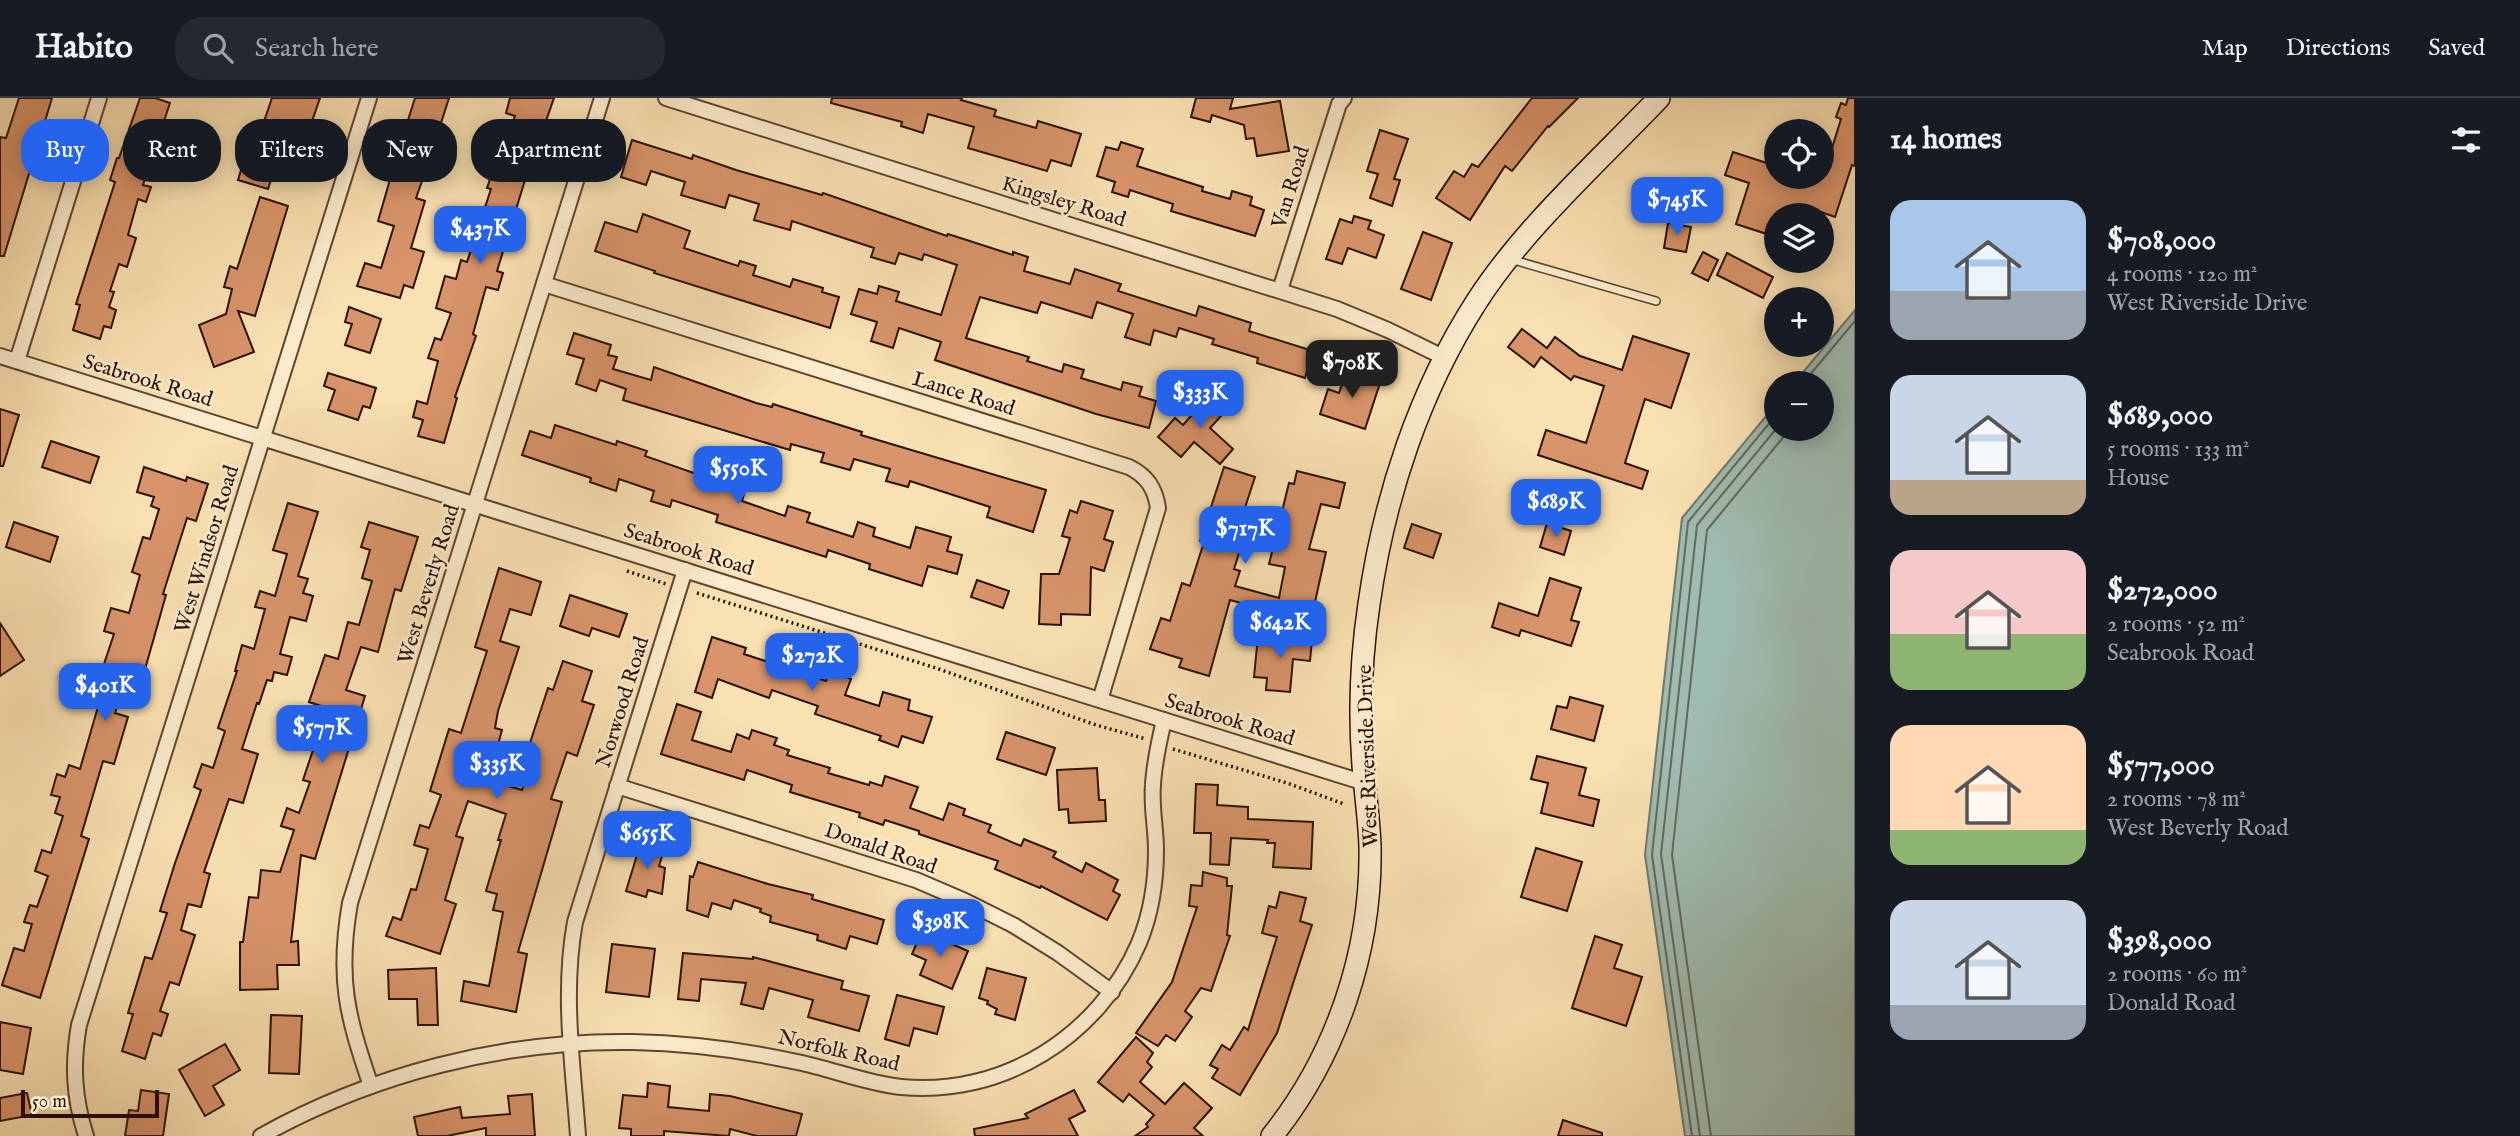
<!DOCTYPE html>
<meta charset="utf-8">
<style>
body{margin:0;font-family:"IM FELL English",serif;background:#242831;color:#f1f3f6;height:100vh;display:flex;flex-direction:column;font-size:26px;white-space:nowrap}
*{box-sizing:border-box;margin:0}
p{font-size:23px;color:#9ea1a6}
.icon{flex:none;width:38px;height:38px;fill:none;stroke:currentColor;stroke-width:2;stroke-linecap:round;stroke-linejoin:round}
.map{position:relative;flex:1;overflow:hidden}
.side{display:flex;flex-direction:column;background:#171b24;width:665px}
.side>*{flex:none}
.top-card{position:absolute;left:21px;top:21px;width:665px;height:63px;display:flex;gap:14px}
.tools{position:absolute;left:1764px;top:21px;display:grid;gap:14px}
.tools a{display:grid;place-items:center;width:70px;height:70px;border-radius:50%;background:#171b24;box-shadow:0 4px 18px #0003;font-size:35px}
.scale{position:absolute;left:21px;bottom:18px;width:138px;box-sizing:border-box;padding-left:7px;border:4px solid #2d1006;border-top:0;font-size:19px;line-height:24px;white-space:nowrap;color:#2d1006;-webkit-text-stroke:5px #fceccd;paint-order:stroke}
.price{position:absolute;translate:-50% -60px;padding:0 16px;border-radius:14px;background:#2563eb;color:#fff;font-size:23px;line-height:46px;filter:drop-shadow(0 2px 4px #0008)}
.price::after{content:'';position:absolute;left:50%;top:42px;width:21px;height:16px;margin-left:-10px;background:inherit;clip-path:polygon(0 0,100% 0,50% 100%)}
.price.on{background:#222;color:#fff}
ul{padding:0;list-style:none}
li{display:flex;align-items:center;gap:21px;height:175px;padding:0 35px}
li span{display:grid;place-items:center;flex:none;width:196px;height:140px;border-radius:21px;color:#555}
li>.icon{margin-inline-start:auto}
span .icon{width:84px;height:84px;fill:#fffc;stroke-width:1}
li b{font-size:30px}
h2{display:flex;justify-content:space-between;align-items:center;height:84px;padding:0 35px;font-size:30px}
.chip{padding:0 24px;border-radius:28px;background:#171b24;box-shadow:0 4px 18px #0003;font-size:24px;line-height:63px}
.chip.on{background:#2563eb;color:#fff}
header{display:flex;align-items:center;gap:42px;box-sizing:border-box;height:98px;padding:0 35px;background:#171b24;border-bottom:2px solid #363941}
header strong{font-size:33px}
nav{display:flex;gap:38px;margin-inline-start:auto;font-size:24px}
.search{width:490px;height:63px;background:#242831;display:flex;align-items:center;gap:18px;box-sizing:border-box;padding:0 24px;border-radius:28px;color:#9ea1a6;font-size:26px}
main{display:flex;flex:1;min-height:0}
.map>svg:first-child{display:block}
.water{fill:#9fbcb1;stroke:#71776d;stroke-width:2}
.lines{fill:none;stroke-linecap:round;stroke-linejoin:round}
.shore{stroke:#66665c;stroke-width:2}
.building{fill:#d8946a;stroke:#2d1006;stroke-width:2}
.lane-casing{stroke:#604431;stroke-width:10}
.street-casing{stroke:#604431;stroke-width:18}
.secondary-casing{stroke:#2d1006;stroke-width:24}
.path{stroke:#2d1006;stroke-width:3.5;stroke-dasharray:2 3.5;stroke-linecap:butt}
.lane{stroke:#fceccd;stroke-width:7}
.street{stroke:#fceccd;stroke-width:14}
.secondary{stroke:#fceccd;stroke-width:21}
.labels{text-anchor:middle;stroke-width:5;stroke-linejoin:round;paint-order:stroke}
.street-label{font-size:21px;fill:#2d1006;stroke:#fceccd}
</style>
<header>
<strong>Habito</strong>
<div class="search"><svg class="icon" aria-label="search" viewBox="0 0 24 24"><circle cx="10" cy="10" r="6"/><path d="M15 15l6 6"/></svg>Search here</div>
<nav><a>Map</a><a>Directions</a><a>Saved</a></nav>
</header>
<main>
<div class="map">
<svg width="1855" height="1038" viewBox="0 0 1855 1038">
<rect width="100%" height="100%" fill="#fae1b2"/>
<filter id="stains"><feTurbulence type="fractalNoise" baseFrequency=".00286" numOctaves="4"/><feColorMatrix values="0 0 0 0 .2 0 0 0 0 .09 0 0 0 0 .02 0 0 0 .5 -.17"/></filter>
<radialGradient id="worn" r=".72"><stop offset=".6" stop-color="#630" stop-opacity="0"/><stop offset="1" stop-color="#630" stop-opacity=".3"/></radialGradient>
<!-- water -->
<polygon class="water" points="1855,212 1855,1038 1685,1038 1645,757 1682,420 1776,306 1776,331 1822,331 1822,285 1794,285"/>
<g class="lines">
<!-- shore -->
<g class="shore">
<polyline points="1803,285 1855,223"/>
<polyline points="1692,1038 1652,757 1688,424 1776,317"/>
<polyline points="1700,1038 1661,756 1697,427 1776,331"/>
<polyline points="1711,1038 1672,757 1707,432 1790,331"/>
</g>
</g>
<!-- building -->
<g class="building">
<polygon points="19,0 52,0 4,158 0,158 0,39 6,40"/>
<polygon points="140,0 155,0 170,5 143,87 151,89 146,104 138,101 128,137 136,140 127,169 119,166 110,193 114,194 109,209 116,212 111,230 104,228 100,241 73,232 80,207 76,206 115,84 110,82 117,60 119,60"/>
<polygon points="272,0 320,0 309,32 307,31 296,66 278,60 268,91 238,82 250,42 257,44"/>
<polygon points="415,0 449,0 435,44 443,46 437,63 430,61 416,100 425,103 411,150 424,154 413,190 404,187 400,200 357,188 365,165 381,170 394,128 378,123 391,78 394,79 407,39 403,38"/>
<polygon points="510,0 554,0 540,40 538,40 497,173 503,175 498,192 486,189 473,236 476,238 455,299 457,300 444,345 418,338 423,322 413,319 417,303 427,306 438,263 428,260 435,240 441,242 451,215 436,210 445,178 456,181 461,162 467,164 491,91 487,90 497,61 500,62 515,18 506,15"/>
<polygon points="832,0 962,0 961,2 996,12 994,18 1036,30 1038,23 1081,36 1071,68 1051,62 1047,73 968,50 974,29 928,16 923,35 901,28 902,24 831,5"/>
<polygon points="1196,0 1233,0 1230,11 1280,3 1289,53 1257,58 1254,40 1246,41 1244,27 1212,17 1210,24 1191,19"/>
<polygon points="1532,0 1578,0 1549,29 1548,28 1512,73 1505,68 1470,122 1436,100 1454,73 1464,79 1472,66 1478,69"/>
<polygon points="1848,0 1855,0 1855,68 1852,67 1835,119 1801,107 1797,117 1776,117 1776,139 1736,126 1749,85 1725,77 1733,54 1776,68 1776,79 1823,79 1841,21 1836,19 1841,5 1846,7"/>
<polygon points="1380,32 1408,41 1394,81 1400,82 1392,108 1370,100 1378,76 1367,73"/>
<polygon points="632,42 692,61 693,57 736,72 822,97 823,95 947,138 948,136 1013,157 1013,154 1028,159 1024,173 1070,186 1075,171 1121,186 1118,193 1196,218 1199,208 1251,225 1249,233 1313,253 1305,280 1257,265 1258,260 1212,246 1214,241 1179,230 1176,239 1154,232 1150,247 1125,239 1133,216 1097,204 1092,220 1041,204 1037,215 980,199 966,240 1029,259 1027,263 1062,274 1064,266 1084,272 1081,280 1121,292 1123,284 1142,289 1139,298 1156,303 1149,330 1096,316 935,262 941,244 899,230 893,250 871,243 877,224 851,216 859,191 877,196 879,188 899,194 896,203 941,217 957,167 924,156 922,162 899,155 895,166 871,159 874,150 792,123 790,132 754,122 759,106 729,97 725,110 681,97 685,84 651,73 646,87 621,79"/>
<polygon points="1121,44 1143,51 1137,68 1203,89 1202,93 1230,101 1232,93 1252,99 1250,107 1264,112 1255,138 1171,113 1173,106 1130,92 1128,99 1112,94 1115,84 1097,78 1106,49 1118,52"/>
<polygon points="260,99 288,108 255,218 238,213 254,254 214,269 199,227 226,216 232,191 224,189 230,168 237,171"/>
<polygon points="643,116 690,133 684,150 738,168 740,163 756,168 753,177 790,189 793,181 823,190 822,194 839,199 830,230 654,175 655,173 595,153 605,124 637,134"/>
<polygon points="1354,118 1371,123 1368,131 1384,137 1376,160 1348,150 1342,166 1326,161 1340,121 1352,125"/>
<polygon points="1668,125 1691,129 1686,154 1664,150"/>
<polygon points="1423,134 1452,145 1431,202 1401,191"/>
<polygon points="1703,154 1718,162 1708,183 1692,175"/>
<polygon points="1727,155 1773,179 1763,200 1717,177"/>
<polygon points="349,209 381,221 370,255 345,247 352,226 345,224"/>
<polygon points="1522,231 1547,250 1555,239 1580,258 1622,272 1633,238 1689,256 1671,310 1645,301 1625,365 1648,373 1642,391 1538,357 1546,332 1586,345 1604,288 1574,278 1571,282 1541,259 1534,269 1508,249"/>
<polygon points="574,235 611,247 608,257 617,259 613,271 651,282 654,269 756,305 772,309 773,306 862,334 861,337 1046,392 1033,434 987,419 990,409 910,383 908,389 886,383 890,371 854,361 850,372 821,364 824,355 791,346 790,352 623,302 626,291 600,282 596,293 576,286 584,261 567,256"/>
<polygon points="1347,271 1381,282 1365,331 1320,316 1328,291 1339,295"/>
<polygon points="328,275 376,290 370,310 363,308 358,322 328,312 335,292 324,288"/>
<polygon points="1214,292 1231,307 1210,330 1233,351 1220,366 1194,344 1181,359 1158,339 1175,320 1183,327"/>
<polygon points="0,311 19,317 3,368 0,368"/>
<polygon points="555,327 616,347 617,343 647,353 645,358 745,393 742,403 785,418 788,408 810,415 807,424 853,439 858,424 875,430 873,438 910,450 916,429 951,439 947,453 962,457 957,476 928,468 922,488 869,471 870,466 828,452 826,459 716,424 718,417 672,402 670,409 651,403 654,393 619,381 616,393 590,384 591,380 522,357 530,333 551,340"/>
<polygon points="51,343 99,359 90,385 42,369"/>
<polygon points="144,369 186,383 187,379 208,386 196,423 187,420 163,496 166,497 142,582 128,577 115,615 128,619 114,666 103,663 81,738 89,741 40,900 2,887 14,850 24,853 32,826 24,824 30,807 37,809 48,778 35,773 42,752 51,755 63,718 55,715 60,699 51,697 57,676 65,679 69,667 80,671 102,595 95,593 114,536 104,533 111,510 129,515 140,477 132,474 143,439 150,441 159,411 151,408 154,399 137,394"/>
<polygon points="1224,369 1255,379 1241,422 1249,424 1234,471 1240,473 1235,488 1279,500 1285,469 1269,466 1289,385 1294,386 1297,373 1345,385 1339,410 1321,406 1309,451 1326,454 1313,513 1280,506 1277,515 1230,502 1209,578 1179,569 1182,561 1150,551 1161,520 1170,523 1182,485 1190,488 1204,444 1200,443"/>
<polygon points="1081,403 1113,413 1104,441 1113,444 1104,473 1091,469 1090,517 1061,516 1061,527 1039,526 1041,476 1059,476 1070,440 1062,438 1070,412 1077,415"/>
<polygon points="288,405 318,414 298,478 308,481 303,495 313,498 306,523 290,519 280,556 292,559 287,577 274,574 272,583 267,582 259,606 257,605 242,651 258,656 243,705 229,701 204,774 210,776 201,809 188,806 181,832 195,837 179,887 170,884 160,913 168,916 161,938 153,935 145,961 122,953 133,916 128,915 145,859 152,861 167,815 160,813 175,765 201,692 194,689 202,666 213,670 225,633 218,630 237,573 235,573 242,547 254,551 265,511 255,509 260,493 275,498 287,456 273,452"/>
<polygon points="14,424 58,439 50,464 6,449"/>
<polygon points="369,424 418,439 401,493 395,491 378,554 361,549 346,592 365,598 315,761 301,757 291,844 298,843 299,867 277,867 278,891 240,892 240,844 243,844 249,799 258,800 261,772 280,774 294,732 281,728 287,710 299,715 310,684 303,682 327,610 309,604 325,557 338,561 348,524 359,527 372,483 362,480 370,452 361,449"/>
<polygon points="1547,425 1571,433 1564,457 1540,449"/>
<polygon points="1412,426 1441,436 1433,460 1404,450"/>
<polygon points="499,470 541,484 531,517 510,511 500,543 519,549 498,613 495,630 502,632 488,682 522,692 533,659 526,657 548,590 553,592 563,563 592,573 582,603 594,607 577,658 567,654 551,701 562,704 518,854 527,856 516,914 461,903 464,883 489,888 503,814 493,812 497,796 486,793 501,742 498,742 506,716 468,703 456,738 463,740 445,802 456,806 440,856 386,838 393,819 401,822 411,791 416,792 428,751 414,747 420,727 429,730 441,697 430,693 449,631 461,635 487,553 475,549"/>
<polygon points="1550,480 1581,490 1571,522 1579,524 1571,548 1521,532 1519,538 1492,529 1499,505 1538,518"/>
<polygon points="977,482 1009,493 1003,510 971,499"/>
<polygon points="570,497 627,516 619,539 592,530 589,538 560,528"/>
<polygon points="0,525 24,562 0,578"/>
<polygon points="1258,538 1312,542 1310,563 1293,561 1290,594 1266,592 1267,580 1254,579"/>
<polygon points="712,539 746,550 744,556 826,583 829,574 851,581 845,597 879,608 883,594 910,602 908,612 932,619 923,645 902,638 898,649 879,642 881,638 815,616 818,608 772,592 769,600 718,581 712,600 695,594"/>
<polygon points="1570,599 1603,608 1594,643 1551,631 1557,608 1567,610"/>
<polygon points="677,606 701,614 692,642 731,654 737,636 749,641 752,632 777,640 774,647 789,652 787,657 830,670 828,675 869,687 870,684 882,688 885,678 918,689 910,710 943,722 949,705 965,711 963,717 991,727 988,734 1021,748 1024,741 1056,754 1053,759 1082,774 1086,765 1118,782 1113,793 1120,797 1107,822 1041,788 1040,790 995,771 998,763 919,736 919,733 885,722 883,727 859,719 860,715 790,694 792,687 747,672 744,682 661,656"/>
<polygon points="1006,634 1055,650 1046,677 997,661"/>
<polygon points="1537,658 1586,670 1579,697 1599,702 1593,728 1541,715 1548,685 1531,681"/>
<polygon points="1097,670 1099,702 1105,702 1106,723 1069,725 1068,711 1059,712 1057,672"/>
<polygon points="1196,686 1218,687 1217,707 1248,709 1248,721 1313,724 1311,771 1273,769 1275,745 1267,745 1268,742 1231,740 1229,767 1210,766 1211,735 1194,735"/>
<polygon points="641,744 664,752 659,768 665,770 662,796 648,792 646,799 626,793"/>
<polygon points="1536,750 1582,764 1567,813 1521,799"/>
<polygon points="698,764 768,786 813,797 812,801 884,822 877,846 850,838 846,851 817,842 818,837 770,824 771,818 760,814 761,811 734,802 731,811 712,805 708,819 687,812 690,778 693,779"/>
<polygon points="1203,774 1227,780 1227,788 1232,788 1227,837 1230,838 1211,893 1201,890 1185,913 1192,919 1175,943 1166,937 1158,948 1136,935 1172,884 1197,809 1189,808 1191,787 1202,788"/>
<polygon points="1280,794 1306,800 1300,823 1312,827 1277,935 1240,997 1212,980 1218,971 1210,967 1222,947 1230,952 1244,929 1248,932 1277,839 1262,835 1269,808 1276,810"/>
<polygon points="922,833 968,853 952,891 920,877 926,862 912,856"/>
<polygon points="1595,838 1622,847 1614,870 1642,879 1626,928 1572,910"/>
<polygon points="612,846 655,851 649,899 606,894"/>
<polygon points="683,855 753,861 753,859 843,883 841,891 869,898 859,933 808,919 813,902 769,890 763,911 741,906 746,885 701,881 699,903 678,901"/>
<polygon points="436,870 438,927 418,927 417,901 389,901 388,872"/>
<polygon points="987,870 1026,880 1015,922 995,916 997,911 987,906 988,903 979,900"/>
<polygon points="897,897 944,909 937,936 914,930 909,948 885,941"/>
<polygon points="271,917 302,918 299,976 269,975"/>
<polygon points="0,924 31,930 23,976 0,972"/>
<polygon points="1136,939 1153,955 1147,964 1152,969 1140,984 1165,1006 1184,985 1212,1010 1194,1030 1203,1038 1135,1038 1148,1029 1146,1026 1154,1017 1129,996 1123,1004 1098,984"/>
<polygon points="225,946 240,972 213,988 224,1007 205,1018 179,972"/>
<polygon points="648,985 670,988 668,1009 709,1013 710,996 730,998 802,1016 796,1038 757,1038 730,1031 729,1038 664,1033 664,1038 631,1038 631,1031 619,1030 623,997 647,999"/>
<polygon points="141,992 169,996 163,1038 125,1038 129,1012 138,1013"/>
<polygon points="1074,992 1085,1013 1069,1021 1078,1038 975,1038 974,1031 1028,1020 1025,1016"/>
<polygon points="27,995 32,1017 0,1023 0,1000"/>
<polygon points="532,996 535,1038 486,1038 486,1030 447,1038 418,1038 414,1019 460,1009 462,1020 510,1016 508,998"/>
<polygon points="1563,1022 1602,1035 1602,1038 1558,1038"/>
</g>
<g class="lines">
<defs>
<polyline id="lane" points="1510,161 1656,203"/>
<g id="street">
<polyline points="666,0 1337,211 1388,232 1445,260"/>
<path d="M544,186l585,183c18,9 26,21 29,41l-58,192"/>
<polyline points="1280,192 1339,6 1344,0"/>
<polyline points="0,258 1365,685"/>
<polyline points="17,263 99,0"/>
<polyline points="617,688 916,782 965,803 1013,827 1058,855 1112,894"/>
<path d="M371,988c-24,-70 -34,-108 -21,-183l252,-805"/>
<path d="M86,1038c-12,-38 -14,-71 -7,-111l290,-927"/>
<path d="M261,1038c111,-62 243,-96 371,-94 55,1 110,8 165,20 35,7 68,21 104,25 102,10 198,-51 238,-144 12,-29 17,-62 17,-93 0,-22 -5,-43 -3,-65 1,-22 6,-43 11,-65"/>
<path d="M578,1038c-5,-71 -16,-143 -3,-214l110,-352"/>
</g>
<path id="secondary" d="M1272,1038c65,-81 100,-186 98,-290 -1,-27 -5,-54 -7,-81 -4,-53 -2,-108 6,-161 15,-106 50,-213 108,-303 47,-73 122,-140 182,-203"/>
</defs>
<!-- lane casing -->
<use href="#lane" class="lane-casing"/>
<!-- street casing -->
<use href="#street" class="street-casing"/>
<!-- secondary casing -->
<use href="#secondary" class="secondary-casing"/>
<!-- path -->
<g class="path">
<polyline points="627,473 666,486"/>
<polyline points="697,495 936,570 1096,627 1146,641"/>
<polyline points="1173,651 1287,685 1344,706"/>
</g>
<!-- lane -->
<use href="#lane" class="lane"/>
<!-- street -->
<use href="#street" class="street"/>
<!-- secondary -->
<use href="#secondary" class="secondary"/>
</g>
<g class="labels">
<!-- street labels -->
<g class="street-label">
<text transform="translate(1290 89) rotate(-73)" y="7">Van Road</text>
<text transform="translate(1064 103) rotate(17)" y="7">Kingsley Road</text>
<text transform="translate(148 282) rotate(17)" y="7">Seabrook Road</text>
<text transform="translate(964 295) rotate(17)" y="7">Lance Road</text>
<text transform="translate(206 451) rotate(-73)" y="7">West Windsor Road</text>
<text transform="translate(689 451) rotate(17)" y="7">Seabrook Road</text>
<text transform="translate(428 486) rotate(-73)" y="7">West Beverly Road</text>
<text transform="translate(622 604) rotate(-73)" y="7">Norwood Road</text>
<text transform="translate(1230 621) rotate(17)" y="7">Seabrook Road</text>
<text transform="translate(1367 658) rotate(-92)" y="7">West Riverside Drive</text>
<text transform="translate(881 750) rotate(19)" y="7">Donald Road</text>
<text transform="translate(839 952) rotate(13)" y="7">Norfolk Road</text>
</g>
</g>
<rect width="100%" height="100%" filter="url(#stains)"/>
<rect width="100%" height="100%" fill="url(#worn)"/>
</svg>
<div class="tools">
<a><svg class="icon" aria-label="locate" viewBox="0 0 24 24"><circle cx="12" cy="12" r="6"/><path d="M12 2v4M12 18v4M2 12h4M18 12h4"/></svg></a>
<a><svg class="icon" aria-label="layers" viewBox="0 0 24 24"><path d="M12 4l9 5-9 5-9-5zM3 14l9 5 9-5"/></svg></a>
<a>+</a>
<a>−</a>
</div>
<div class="scale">50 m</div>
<b class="price" style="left:1677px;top:139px">$745K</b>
<b class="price" style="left:480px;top:168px">$437K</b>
<b class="price on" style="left:1352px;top:302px">$708K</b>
<b class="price" style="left:1200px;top:332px">$333K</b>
<b class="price" style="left:738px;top:408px">$550K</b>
<b class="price" style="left:1556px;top:441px">$689K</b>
<b class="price" style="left:1245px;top:468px">$717K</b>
<b class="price" style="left:1280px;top:562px">$642K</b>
<b class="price" style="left:812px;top:595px">$272K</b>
<b class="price" style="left:105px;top:625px">$401K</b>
<b class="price" style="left:322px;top:667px">$577K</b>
<b class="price" style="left:497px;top:703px">$335K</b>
<b class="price" style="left:647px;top:773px">$655K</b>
<b class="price" style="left:940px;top:861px">$398K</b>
<div class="top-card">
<a class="chip on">Buy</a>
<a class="chip">Rent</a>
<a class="chip">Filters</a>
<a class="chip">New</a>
<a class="chip">Apartment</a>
</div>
</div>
<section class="side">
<h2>14 homes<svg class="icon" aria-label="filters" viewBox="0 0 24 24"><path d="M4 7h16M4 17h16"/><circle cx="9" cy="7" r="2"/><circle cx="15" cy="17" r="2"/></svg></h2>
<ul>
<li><span style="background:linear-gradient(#a9c7e8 65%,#9aa5b1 0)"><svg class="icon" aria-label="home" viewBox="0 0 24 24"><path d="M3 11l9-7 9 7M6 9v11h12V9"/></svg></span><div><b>$708,000</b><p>4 rooms · 120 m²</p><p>West Riverside Drive</p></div></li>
<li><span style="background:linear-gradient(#c9d6e8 75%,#b9a48a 0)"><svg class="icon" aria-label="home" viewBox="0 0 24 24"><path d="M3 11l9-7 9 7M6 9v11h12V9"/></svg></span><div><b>$689,000</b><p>5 rooms · 133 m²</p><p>House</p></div></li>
<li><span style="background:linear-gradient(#f6c9c9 60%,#8fb573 0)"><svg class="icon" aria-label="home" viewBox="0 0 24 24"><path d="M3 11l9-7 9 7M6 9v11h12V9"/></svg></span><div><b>$272,000</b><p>2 rooms · 52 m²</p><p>Seabrook Road</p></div></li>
<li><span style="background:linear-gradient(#ffd9b3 75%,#8fb573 0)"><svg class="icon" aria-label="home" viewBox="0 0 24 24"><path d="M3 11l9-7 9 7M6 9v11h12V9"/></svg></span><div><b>$577,000</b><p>2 rooms · 78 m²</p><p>West Beverly Road</p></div></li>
<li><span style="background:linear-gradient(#c9d6e8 75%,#9aa5b1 0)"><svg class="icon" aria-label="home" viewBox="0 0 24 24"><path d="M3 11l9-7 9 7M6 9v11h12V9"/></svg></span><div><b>$398,000</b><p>2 rooms · 60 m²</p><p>Donald Road</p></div></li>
</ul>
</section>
</main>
